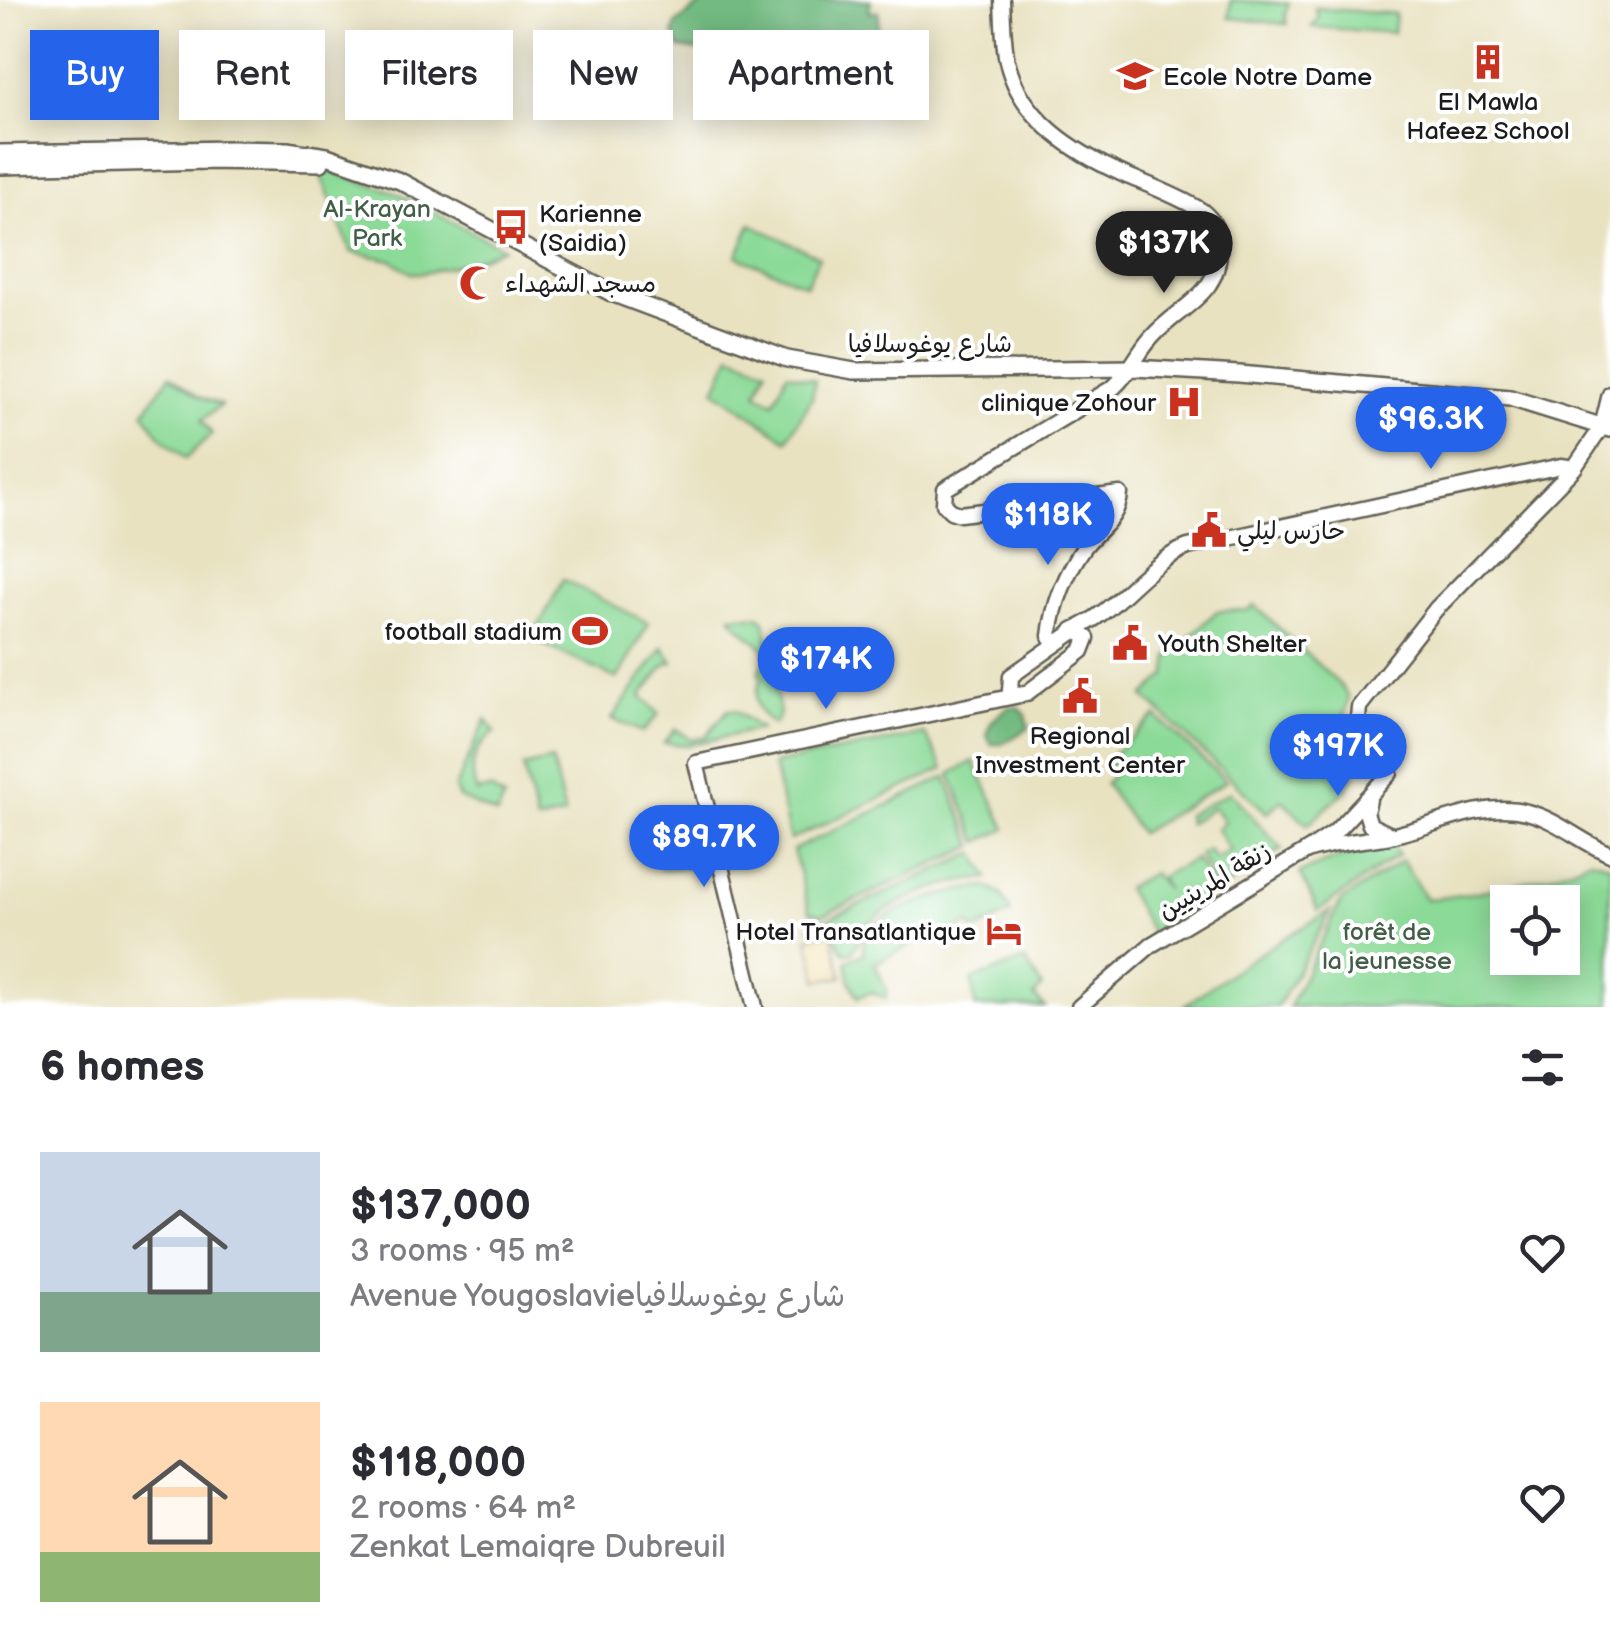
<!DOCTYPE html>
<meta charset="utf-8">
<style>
body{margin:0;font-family:"Balsamiq Sans","Playpen Sans Arabic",sans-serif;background:#f2f2f3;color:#2b2b33;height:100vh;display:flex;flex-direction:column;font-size:38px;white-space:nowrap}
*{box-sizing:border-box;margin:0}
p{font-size:32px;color:#7c7c81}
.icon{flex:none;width:55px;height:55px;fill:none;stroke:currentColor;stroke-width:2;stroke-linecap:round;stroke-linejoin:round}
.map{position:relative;height:1007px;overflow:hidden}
.panel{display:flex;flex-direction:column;background:#fff;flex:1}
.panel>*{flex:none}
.hud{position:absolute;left:30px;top:30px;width:1000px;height:90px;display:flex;gap:20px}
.buttons{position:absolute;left:1490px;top:885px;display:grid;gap:20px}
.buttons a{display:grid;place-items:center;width:90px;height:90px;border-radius:0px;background:#fff;box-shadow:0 5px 25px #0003;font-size:50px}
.price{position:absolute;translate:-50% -85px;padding:0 22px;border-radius:35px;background:#2563eb;color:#fff;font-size:32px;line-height:65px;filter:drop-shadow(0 2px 5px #0008)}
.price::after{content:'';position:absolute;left:50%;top:60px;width:30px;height:22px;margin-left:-15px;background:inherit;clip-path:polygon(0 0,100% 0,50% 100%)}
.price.on{background:#222;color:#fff}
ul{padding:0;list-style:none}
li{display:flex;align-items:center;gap:30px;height:250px;padding:0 40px}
li span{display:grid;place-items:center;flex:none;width:280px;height:200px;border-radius:0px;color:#555}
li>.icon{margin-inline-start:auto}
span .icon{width:120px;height:120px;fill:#fffc;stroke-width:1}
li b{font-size:42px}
h2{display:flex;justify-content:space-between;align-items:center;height:120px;padding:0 40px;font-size:42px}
.chip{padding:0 35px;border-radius:0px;background:#fff;box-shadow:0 5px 25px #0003;font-size:35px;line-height:90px}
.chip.on{background:#2563eb;color:#fff}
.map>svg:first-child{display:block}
.green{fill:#8cda98;stroke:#547b5a;stroke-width:2.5;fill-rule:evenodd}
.forest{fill:#71ba80;stroke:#466b4e;stroke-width:2.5}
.sand{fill:#eeda9e;stroke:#857b5d;stroke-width:2.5}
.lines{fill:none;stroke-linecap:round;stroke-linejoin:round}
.secondary-casing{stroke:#636156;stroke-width:19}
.primary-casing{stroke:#636156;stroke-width:20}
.secondary{stroke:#fff;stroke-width:14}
.primary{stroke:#fff;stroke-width:15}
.labels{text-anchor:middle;stroke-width:8;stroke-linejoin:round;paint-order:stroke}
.poi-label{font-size:25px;fill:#1c1c1c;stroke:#fff;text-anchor:start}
.park-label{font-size:25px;fill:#435e47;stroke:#fff}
.street-label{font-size:25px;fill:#1c1c1c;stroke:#fff}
</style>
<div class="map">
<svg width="1610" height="1007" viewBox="0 0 1610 1007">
<rect width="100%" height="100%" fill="#fff"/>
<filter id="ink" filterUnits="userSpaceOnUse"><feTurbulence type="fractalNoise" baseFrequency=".01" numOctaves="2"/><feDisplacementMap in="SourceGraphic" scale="20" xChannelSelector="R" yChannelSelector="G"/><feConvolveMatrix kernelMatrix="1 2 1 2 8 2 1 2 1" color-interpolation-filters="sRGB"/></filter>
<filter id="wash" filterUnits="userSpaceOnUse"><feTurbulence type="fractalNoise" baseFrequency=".0048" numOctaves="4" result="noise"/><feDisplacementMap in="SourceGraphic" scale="40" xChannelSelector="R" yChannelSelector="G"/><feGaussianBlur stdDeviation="2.25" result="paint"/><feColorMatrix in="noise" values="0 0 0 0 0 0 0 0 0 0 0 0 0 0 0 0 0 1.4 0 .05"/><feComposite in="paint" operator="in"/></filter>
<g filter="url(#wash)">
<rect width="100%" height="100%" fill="#e8e2c1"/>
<!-- green -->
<g class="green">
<polygon points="1231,0 1289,4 1285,14 1287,24 1229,18"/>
<polygon points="1315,8 1395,14 1393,33 1312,27 1318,16"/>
<polygon points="318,168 392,191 503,248 468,262 424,273 411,273 391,260 351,252"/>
<polygon points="751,224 819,257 806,285 737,256"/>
<polygon points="731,354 767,369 757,393 774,402 787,373 815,380 812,398 787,440 715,390"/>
<polygon points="170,375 199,397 221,405 202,420 212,434 186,459 159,435 144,412"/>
<polygon points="563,580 649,623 617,679 532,639"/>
<polygon points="1254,605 1341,686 1349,698 1342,723 1355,757 1354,776 1345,791 1308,825 1282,800 1267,813 1144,696 1167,675 1169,656 1217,611 1249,610"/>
<path d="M731,616h28l6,5 15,93 -6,11c-20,-13 -21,-27 -12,-48l-4,-4 10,-17c-8,-17 -28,-23 -37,-40z"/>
<polygon points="663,647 673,662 666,664 641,696 659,714 643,732 612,719"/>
<polygon points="728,710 736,711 760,729 688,745 664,743 676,729 691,740 705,737"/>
<path d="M1156,716l70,65 -86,52 -35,-49 9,-11 -7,-8 10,-7 -4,-5c17,-11 27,-24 43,-37z"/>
<path d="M486,719l9,13c-22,16 -27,35 -18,60l14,-3 13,10 -7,16 -38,-17 -4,-10z"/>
<polygon points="925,734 944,769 790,840 773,764"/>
<polygon points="552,760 565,815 537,822 523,767"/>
<polygon points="974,761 1006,829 978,842 950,774"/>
<polygon points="946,777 974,846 823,915 810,912 793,850"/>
<polygon points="1230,792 1282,849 1228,886 1224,881 1217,885 1199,855 1208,850 1215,859 1230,851 1217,829 1225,822 1213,807 1188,824 1187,815"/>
<polygon points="694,826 705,866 700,867 697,860 689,862 688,867 660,869 665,830"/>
<polygon points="1393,846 1398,855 1318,911 1300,873 1337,858"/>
<path d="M975,853l14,25c-40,3 -82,16 -115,41 -11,8 -14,23 -22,33l-8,1 -12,-23 -17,1 -6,-4z"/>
<polygon points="1195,859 1214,886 1207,892 1208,897 1151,932 1126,888 1153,873 1166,889 1160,877"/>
<path d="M1590,859l20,5v143h-321l52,-106 61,-40 24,38c36,-2 135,-22 164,-40zM1508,902h54v56h-54z"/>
<path d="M987,887l14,7 10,19 -36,18 -7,-7 -27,14 -7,-4 -59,29 11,26v9l-16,-6 -12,5 -9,-18 -2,-19 16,-6c0,-6 0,-11 2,-16 13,-30 92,-50 122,-51z"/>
<path d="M1331,911l-54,96h-94c47,-36 96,-67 148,-96z"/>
<polygon points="1025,960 1042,987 1034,996 1045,1007 975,1007 972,980"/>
</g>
<!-- forest -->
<g class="forest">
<polygon points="707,0 871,0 869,12 879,12 877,68 847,73 679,48 673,34 676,24"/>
<polygon points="1008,707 1019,707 1026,715 1029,728 1002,744 991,744 987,736 991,722"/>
</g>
<!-- sand -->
<polygon class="sand" points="832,932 842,977 818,980 808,937"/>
</g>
<g filter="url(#ink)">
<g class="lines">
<defs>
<g id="secondary">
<path d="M1002,0c1,20 1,42 5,61 13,58 68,92 118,114 26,11 53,21 77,36 11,9 17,19 17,34 2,51 -38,59 -67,92 -15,16 -21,35 -38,50l-169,102 -1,15 7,7 9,3 160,-20c-2,25 -21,34 -35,52 -18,25 -32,59 -35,90l4,7"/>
<path d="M1073,630c45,-18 70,-66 115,-83l373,-81 13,2"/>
<polygon points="1076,630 1087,638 1082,651 1027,693 1016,694 1010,690 1011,676"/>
<polyline points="1369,800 1366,812 1370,825 1389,834"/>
<polyline points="1307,851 1335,832 1390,773 1357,730 1359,707 1436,609 1574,468 1602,427 1610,394"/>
<polyline points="755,1007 696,763 1020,695"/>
<path d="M1079,1007l72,-62 156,-94c27,-9 55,-10 83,-15 44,-9 91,-36 137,-24 31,8 54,30 83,42"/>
</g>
<g id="primary">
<polyline points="0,153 232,149 287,150 327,156 400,181 611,293 787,359 854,371 1134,368 1239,374 1510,398 1610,429"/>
<polyline points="0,166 208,161 321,163"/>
</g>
</defs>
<!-- secondary casing -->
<use href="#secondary" class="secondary-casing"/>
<!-- primary casing -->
<use href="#primary" class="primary-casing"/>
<!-- secondary -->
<use href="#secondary" class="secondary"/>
<!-- primary -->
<use href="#primary" class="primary"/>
</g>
</g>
<!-- icons -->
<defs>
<symbol id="building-bare" viewBox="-9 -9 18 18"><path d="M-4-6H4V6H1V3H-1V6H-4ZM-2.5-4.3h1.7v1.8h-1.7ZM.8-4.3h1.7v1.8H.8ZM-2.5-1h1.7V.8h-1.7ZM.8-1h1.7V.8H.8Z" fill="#c8321e" stroke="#fff" stroke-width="2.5" paint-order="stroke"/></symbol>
<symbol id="school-bare" viewBox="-9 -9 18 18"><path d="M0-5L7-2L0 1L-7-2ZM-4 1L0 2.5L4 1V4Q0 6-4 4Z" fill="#c8321e" stroke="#fff" stroke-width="2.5" paint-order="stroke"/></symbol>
<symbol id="bus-bare" viewBox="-9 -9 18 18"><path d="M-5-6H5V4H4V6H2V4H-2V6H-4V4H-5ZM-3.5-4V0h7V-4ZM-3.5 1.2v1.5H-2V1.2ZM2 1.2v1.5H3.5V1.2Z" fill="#c8321e" stroke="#fff" stroke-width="2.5" paint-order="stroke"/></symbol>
<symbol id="mosque-bare" viewBox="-9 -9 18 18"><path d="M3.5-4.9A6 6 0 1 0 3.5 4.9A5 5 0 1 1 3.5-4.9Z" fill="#c8321e" stroke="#fff" stroke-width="2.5" paint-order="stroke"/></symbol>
<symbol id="hospital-bare" viewBox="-9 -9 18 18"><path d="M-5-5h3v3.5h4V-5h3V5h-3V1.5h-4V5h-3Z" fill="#c8321e" stroke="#fff" stroke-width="2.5" paint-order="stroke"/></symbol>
<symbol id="civic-bare" viewBox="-9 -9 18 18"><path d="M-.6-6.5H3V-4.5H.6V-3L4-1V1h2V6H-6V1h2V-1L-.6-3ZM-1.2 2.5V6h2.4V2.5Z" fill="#c8321e" stroke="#fff" stroke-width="2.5" paint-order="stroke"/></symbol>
<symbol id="stadium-bare" viewBox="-9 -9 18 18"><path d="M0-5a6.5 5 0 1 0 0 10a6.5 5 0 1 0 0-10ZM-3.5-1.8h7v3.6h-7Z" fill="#c8321e" stroke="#fff" stroke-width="2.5" paint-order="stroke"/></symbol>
<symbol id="hotel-bare" viewBox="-9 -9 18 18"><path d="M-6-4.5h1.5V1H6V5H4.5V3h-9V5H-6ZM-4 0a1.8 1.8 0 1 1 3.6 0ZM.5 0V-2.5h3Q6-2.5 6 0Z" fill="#c8321e" stroke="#fff" stroke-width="2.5" paint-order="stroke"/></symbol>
</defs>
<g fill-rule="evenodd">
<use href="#building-bare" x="1463" y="37" width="50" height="50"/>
<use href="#school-bare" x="1110" y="51" width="50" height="50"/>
<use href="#bus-bare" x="486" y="202" width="50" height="50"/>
<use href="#mosque-bare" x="452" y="258" width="50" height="50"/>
<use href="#hospital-bare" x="1159" y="377" width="50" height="50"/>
<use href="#civic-bare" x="1184" y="505" width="50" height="50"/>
<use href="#stadium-bare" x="565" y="606" width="50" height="50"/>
<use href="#civic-bare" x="1105" y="618" width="50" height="50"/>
<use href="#civic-bare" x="1055" y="671" width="50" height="50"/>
<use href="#hotel-bare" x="979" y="906" width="50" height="50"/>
</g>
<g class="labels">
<!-- poi labels -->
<g class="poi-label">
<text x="1163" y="85">Ecole Notre Dame</text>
<text x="1488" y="110" text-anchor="middle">El Mawla<tspan x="1488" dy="29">Hafeez School</tspan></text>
<text x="539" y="222">Karienne<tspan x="539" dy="29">(Saidia)</tspan></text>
<text x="505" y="292">مسجد الشهداء</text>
<text x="1156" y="411" text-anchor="end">clinique Zohour</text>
<text x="1237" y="539">حارس ليلي</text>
<text x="562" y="640" text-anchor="end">football stadium</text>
<text x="1158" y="652">Youth Shelter</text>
<text x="1080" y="744" text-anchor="middle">Regional<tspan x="1080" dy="29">Investment Center</tspan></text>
<text x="976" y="940" text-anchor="end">Hotel Transatlantique</text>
</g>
<!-- park labels -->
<g class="park-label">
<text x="377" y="217">Al-Krayan<tspan x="377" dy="29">Park</tspan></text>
<text x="1387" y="940">forêt de<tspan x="1387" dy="29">la jeunesse</tspan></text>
</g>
<!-- street labels -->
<g class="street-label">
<text x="930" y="352">شارع يوغوسلافيا</text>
<text transform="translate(1214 880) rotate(-31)" y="9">زنقة المرينيين</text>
</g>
</g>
</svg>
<div class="buttons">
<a><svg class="icon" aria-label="locate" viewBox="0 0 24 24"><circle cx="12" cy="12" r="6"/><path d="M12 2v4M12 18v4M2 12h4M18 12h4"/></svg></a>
</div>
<b class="price on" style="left:1164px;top:296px">$137K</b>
<b class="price" style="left:1431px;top:472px">$96.3K</b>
<b class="price" style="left:1048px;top:568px">$118K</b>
<b class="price" style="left:826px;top:712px">$174K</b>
<b class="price" style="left:1338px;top:799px">$197K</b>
<b class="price" style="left:704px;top:890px">$89.7K</b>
<div class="hud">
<a class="chip on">Buy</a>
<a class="chip">Rent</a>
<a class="chip">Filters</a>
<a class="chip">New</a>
<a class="chip">Apartment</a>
</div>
</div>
<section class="panel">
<h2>6 homes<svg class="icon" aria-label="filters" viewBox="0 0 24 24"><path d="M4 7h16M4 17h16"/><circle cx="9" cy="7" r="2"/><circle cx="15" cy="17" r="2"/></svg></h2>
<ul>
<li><span style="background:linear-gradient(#c9d6e8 70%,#7fa58c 0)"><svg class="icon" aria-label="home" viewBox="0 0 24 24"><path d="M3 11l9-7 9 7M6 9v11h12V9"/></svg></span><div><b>$137,000</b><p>3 rooms · 95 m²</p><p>Avenue Yougoslavieشارع يوغوسلافيا</p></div><svg class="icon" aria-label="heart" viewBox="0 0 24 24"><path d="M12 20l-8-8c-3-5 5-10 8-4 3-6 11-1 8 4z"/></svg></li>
<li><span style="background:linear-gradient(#ffd9b3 75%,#8fb573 0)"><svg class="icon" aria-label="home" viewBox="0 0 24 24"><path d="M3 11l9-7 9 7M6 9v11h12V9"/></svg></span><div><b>$118,000</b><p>2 rooms · 64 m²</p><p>Zenkat Lemaiqre Dubreuil</p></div><svg class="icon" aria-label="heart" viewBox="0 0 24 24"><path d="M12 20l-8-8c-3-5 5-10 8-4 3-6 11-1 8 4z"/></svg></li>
</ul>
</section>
